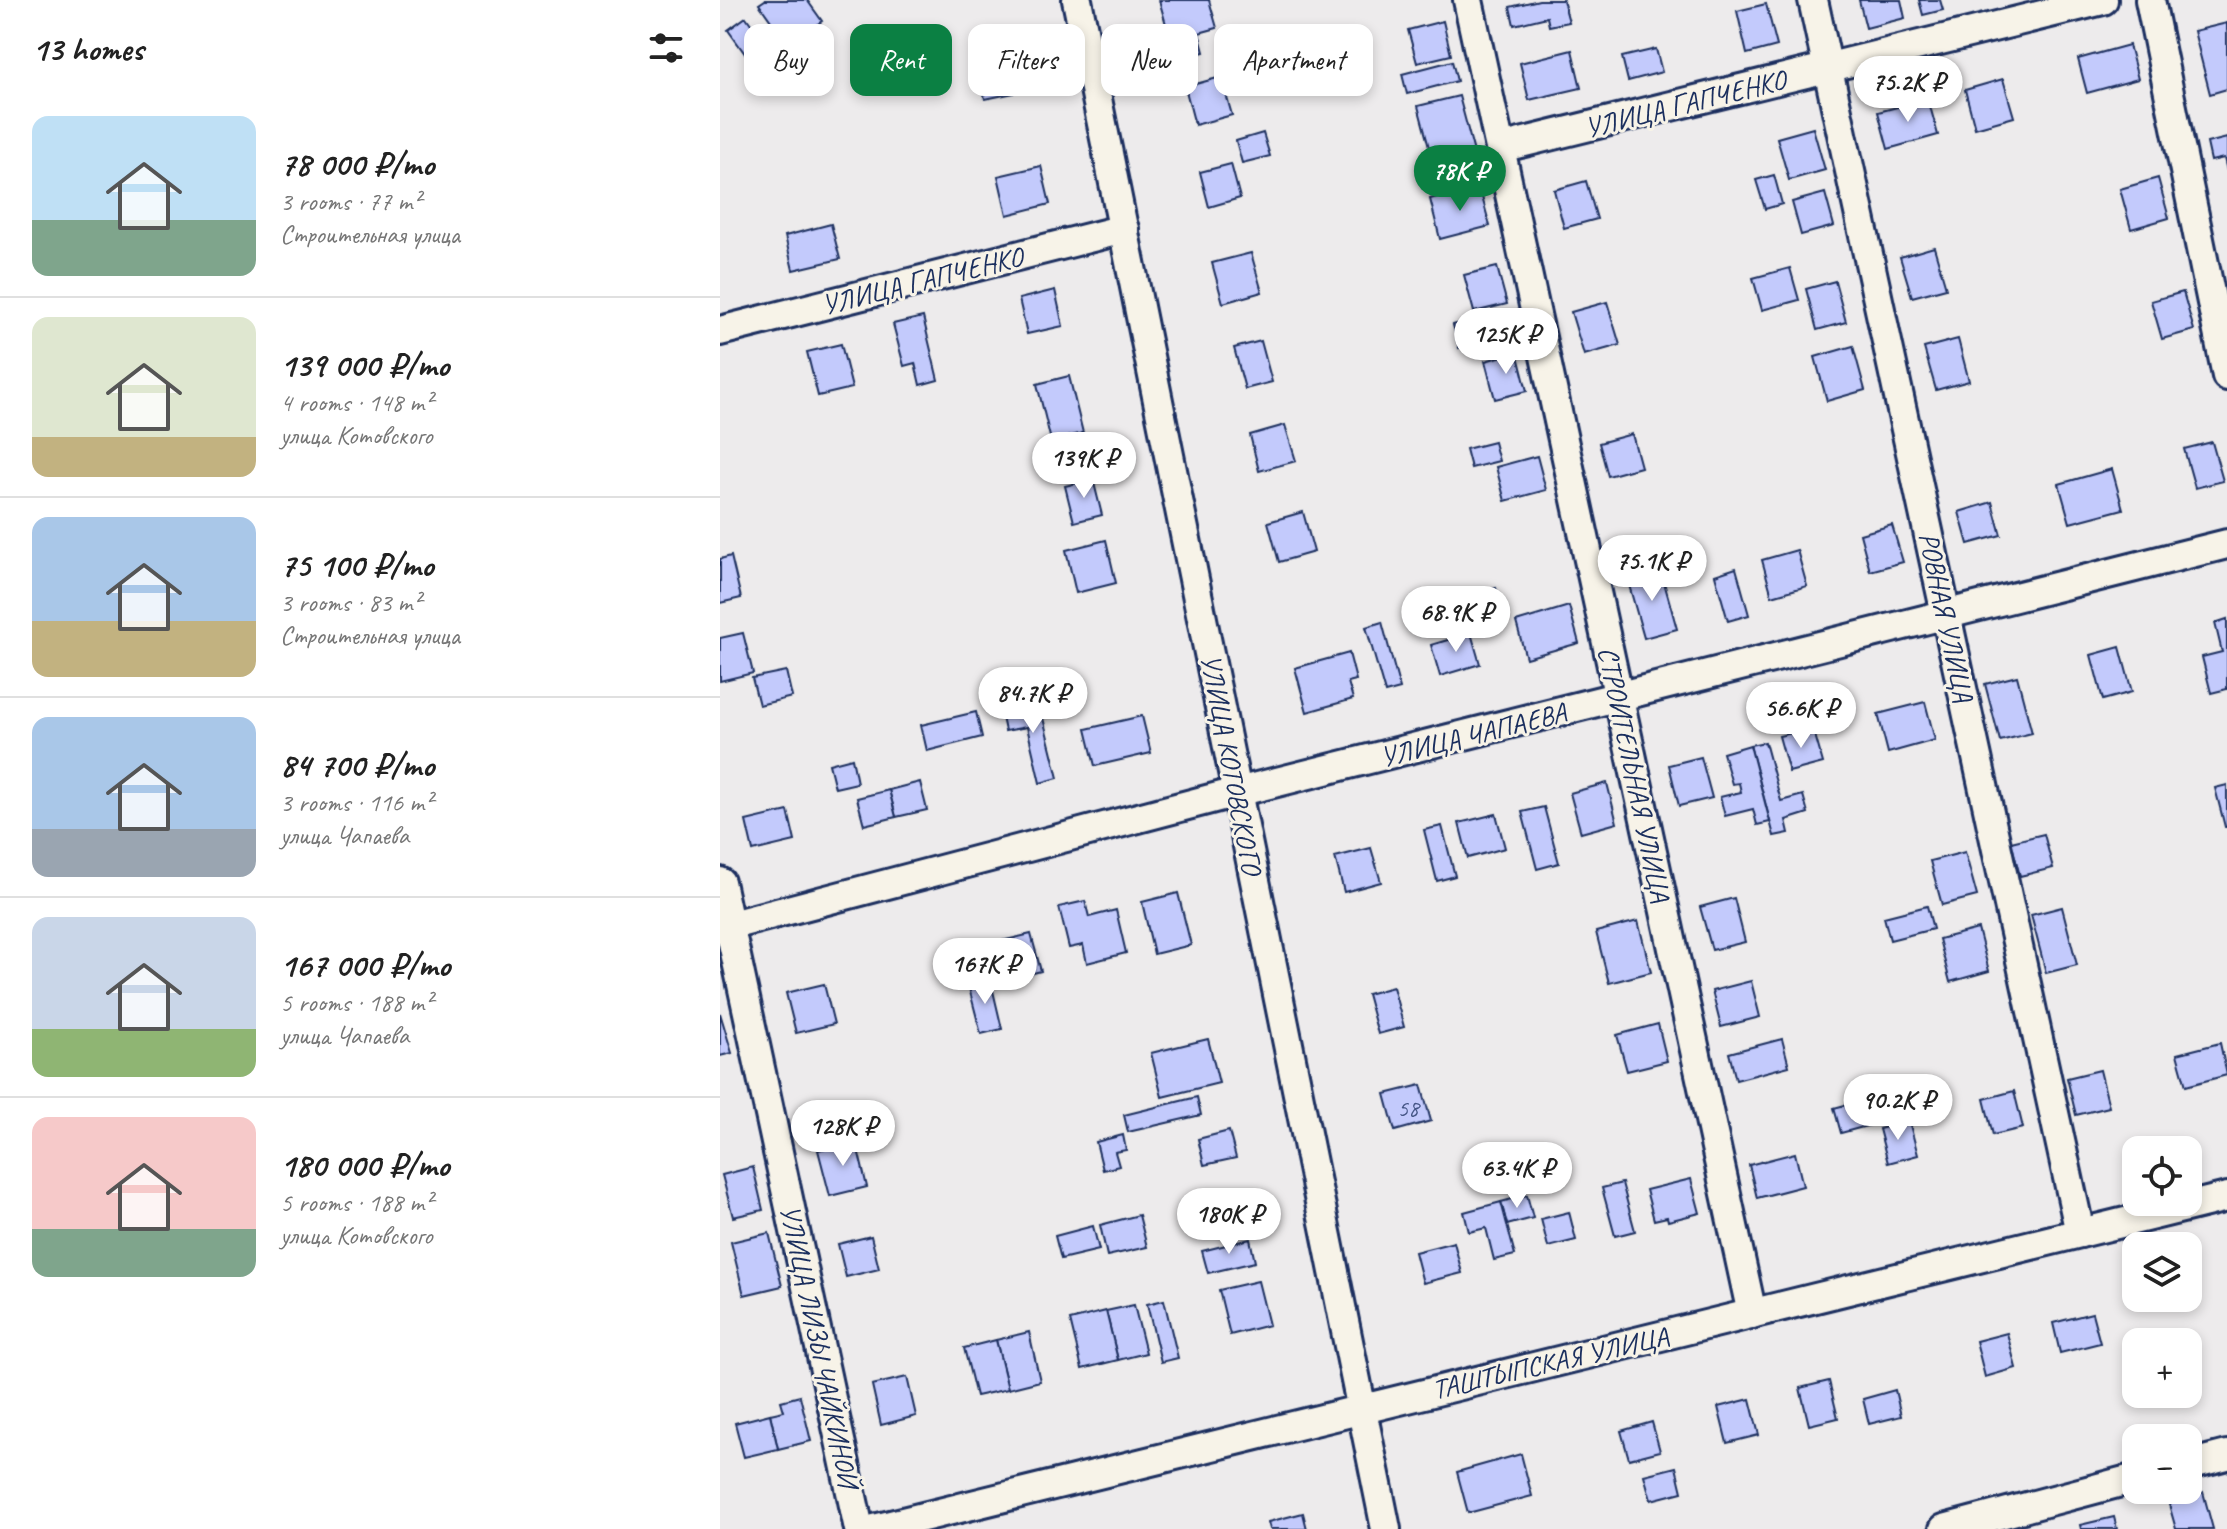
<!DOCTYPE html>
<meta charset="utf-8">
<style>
body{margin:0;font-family:Caveat,sans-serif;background:#f2f2f2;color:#222;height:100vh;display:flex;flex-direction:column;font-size:30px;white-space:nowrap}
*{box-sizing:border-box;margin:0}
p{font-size:26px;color:#767676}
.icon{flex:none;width:44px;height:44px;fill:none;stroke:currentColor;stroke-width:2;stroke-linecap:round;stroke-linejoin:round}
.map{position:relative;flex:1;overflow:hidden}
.side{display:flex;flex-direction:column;background:#fff;width:720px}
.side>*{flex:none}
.top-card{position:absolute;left:24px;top:24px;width:760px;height:72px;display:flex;gap:16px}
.buttons{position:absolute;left:1402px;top:1136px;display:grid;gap:16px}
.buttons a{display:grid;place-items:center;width:80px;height:80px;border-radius:16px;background:#fff;box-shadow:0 4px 12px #0003;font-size:40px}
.price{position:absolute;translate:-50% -68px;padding:0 18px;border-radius:28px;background:#fff;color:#222;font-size:26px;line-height:52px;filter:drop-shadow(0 2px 4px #0008)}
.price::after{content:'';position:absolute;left:50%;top:48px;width:24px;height:18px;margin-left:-12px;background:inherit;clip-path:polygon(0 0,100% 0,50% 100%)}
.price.active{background:#0b8043;color:#fff}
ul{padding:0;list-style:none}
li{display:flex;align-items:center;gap:24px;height:200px;padding:0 32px}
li+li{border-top:2px solid #e0e0e0}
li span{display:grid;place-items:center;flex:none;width:224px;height:160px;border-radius:16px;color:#555}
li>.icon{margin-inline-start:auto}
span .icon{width:96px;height:96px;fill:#fffc;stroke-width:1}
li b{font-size:34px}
h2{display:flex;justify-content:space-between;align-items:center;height:96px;padding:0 32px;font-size:34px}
.pill{padding:0 28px;border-radius:16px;background:#fff;box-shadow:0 4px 12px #0003;font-size:28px;line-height:72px}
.pill.active{background:#0b8043;color:#fff}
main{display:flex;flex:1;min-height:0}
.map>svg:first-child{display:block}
.building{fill:#c3cafc;stroke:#1b2f5e;stroke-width:2}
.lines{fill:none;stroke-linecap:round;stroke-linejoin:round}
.street-casing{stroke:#1b2f5e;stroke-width:34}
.street{stroke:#f7f3e8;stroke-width:28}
.labels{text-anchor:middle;stroke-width:6;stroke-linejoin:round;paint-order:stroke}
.number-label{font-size:24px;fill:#455686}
.street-label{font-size:28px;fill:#1b2f5e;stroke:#f7f3e8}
</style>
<main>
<section class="side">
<h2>13 homes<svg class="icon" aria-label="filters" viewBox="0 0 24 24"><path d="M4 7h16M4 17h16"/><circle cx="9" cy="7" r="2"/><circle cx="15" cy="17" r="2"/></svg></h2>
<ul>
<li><span style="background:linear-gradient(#bfe0f5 65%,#7fa58c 0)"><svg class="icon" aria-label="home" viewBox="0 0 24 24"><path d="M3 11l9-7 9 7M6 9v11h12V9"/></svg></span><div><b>78 000 ₽/mo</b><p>3 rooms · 77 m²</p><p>Строительная улица</p></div></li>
<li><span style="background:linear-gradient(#dfe7d0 75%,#c2b280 0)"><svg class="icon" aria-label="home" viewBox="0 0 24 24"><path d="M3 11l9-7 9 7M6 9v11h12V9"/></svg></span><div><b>139 000 ₽/mo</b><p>4 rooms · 148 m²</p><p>улица Котовского</p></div></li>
<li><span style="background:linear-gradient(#a9c7e8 65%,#c2b280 0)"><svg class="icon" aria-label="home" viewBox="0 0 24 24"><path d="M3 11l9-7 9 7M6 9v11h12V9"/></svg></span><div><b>75 100 ₽/mo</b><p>3 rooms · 83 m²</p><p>Строительная улица</p></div></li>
<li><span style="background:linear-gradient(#a9c7e8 70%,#9aa5b1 0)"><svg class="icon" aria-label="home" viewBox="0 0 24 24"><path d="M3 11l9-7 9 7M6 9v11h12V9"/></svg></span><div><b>84 700 ₽/mo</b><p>3 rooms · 116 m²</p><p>улица Чапаева</p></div></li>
<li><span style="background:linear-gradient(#c9d6e8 70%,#8fb573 0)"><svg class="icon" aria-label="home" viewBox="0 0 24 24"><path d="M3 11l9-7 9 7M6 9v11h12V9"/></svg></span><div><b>167 000 ₽/mo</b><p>5 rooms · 188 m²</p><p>улица Чапаева</p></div></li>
<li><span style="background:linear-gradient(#f6c9c9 70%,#7fa58c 0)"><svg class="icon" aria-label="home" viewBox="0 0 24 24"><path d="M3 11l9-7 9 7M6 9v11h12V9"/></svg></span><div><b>180 000 ₽/mo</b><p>5 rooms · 188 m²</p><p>улица Котовского</p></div></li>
</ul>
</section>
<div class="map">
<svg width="1507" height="1529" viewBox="0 0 1507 1529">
<rect width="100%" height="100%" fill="#edebec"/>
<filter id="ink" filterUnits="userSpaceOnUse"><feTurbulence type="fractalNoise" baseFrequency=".0125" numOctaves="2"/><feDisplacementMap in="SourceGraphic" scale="16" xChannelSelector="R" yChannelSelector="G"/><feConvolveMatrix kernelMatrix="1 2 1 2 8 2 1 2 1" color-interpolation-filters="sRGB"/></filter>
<g filter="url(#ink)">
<!-- building -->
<g class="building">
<polygon points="45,0 87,0 102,21 68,45 39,4"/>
<polygon points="439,0 489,0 497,28 479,33 484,52 456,59"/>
<polygon points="819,0 843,0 849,22 829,26 827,17 794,25 790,7"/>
<polygon points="1139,0 1181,0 1185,18 1146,28"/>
<polygon points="1199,0 1220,0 1223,10 1203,15"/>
<polygon points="1046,4 1057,46 1027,54 1017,11"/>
<polygon points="26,17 49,49 31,62 8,30"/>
<polygon points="723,21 731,55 697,63 688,30"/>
<polygon points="1507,23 1507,89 1490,94 1474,31"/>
<polygon points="1409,45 1418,79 1367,93 1358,59"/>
<polygon points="936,49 942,72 908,81 902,57"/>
<polygon points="852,50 861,88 809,100 800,63"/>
<polygon points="284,51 294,93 265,99 255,58"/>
<polygon points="732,61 737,81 687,94 682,74"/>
<polygon points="501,77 512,115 475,125 465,87"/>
<polygon points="1283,79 1294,117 1255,128 1245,90"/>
<polygon points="739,96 756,160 706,173 702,158 711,155 698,106"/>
<polygon points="1208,99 1218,135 1168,149 1158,112"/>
<polygon points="1093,128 1105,170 1069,180 1057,138"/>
<polygon points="543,133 550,156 522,163 516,141"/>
<polygon points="1507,138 1507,171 1504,158 1491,161 1487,143"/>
<polygon points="511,164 520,198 489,207 480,172"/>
<polygon points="321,166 330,204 287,215 278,176"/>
<polygon points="1054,175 1062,204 1045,209 1036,180"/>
<polygon points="1438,178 1449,218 1411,229 1400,189"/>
<polygon points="866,181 877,219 844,228 834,190"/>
<polygon points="759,186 770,226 720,239 710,199"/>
<polygon points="1105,193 1114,226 1081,235 1072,202"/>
<polygon points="111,224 120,259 73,270 65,236"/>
<polygon points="1214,247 1226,288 1192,297 1180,257"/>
<polygon points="531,253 542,292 503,303 492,263"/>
<polygon points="777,267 787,304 754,312 744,275"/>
<polygon points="1070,268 1079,300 1042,310 1033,278"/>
<polygon points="1115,281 1126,322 1097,330 1086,289"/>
<polygon points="335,290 343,326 307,334 299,299"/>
<polygon points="1463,292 1474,330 1442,339 1431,301"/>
<polygon points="887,302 900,345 864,355 851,312"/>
<polygon points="203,317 218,380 200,385 195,363 184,366 173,324"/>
<polygon points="759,318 765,341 739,348 733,325"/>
<polygon points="1238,339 1249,381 1216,390 1204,348"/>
<polygon points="541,341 552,382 525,389 514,348"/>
<polygon points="121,344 132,388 98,396 87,352"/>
<polygon points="1133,346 1145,390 1107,401 1095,357"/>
<polygon points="797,352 807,391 775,399 765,361"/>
<polygon points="349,376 363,433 331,441 317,384"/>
<polygon points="565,425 576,461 539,471 530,435"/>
<polygon points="912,434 921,467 888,476 879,443"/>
<polygon points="774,442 779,461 751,468 746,449"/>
<polygon points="1492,442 1503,481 1475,488 1464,449"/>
<polygon points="817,456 826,490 785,501 776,467"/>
<polygon points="1392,469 1403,509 1350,523 1339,484"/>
<polygon points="373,479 382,515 354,522 345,486"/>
<polygon points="1272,502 1281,535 1248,544 1239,512"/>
<polygon points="583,512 594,552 559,562 548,522"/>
<polygon points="1172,525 1183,562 1150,571 1140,534"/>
<polygon points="386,540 396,583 356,593 346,550"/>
<polygon points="1077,550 1087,586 1052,596 1042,560"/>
<polygon points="11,556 21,598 0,603 0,559"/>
<polygon points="940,568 957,629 924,638 907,578"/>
<polygon points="1016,568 1029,615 1008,621 995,575"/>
<polygon points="776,588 784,615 756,623 748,596"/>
<polygon points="849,606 859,643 806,658 796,622"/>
<polygon points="1507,619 1507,689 1491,693 1482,657 1502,652 1495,623"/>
<polygon points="662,622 680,689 665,693 646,627"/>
<polygon points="23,633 33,673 0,681 0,638"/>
<polygon points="751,633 760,664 720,676 711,645"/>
<polygon points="1400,647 1412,692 1383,700 1371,655"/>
<polygon points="629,653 636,680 628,682 633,699 587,712 575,668"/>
<polygon points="66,671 72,697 39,705 32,678"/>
<polygon points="1297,676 1312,733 1280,741 1265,684"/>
<polygon points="318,698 338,778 320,783 307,727 285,731 280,708"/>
<polygon points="1205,702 1215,740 1168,753 1158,714"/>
<polygon points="256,712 262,737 207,751 201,725"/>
<polygon points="422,716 431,753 375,766 366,729"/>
<polygon points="1093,728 1103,763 1069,772 1059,736"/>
<polygon points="1045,742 1061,801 1083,795 1088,813 1066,820 1069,833 1054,836 1030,745"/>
<polygon points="1030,745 1050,822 1037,825 1033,809 1005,816 1000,797 1021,792 1019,783 1012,784 1003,753"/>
<polygon points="981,757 992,798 959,806 949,765"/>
<polygon points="132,758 137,783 115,788 109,764"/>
<polygon points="200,782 207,810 176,817 169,790"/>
<polygon points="887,783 897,823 861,833 850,793"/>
<polygon points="1507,785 1507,827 1505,827 1495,788"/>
<polygon points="169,790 176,817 144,825 137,798"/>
<polygon points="824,807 839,863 817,869 802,812"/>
<polygon points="68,811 75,841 33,851 26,821"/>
<polygon points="776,814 785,848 748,858 739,823"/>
<polygon points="722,826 735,876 717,881 704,830"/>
<polygon points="1324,834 1333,868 1300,876 1291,842"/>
<polygon points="651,848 661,882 624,892 615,857"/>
<polygon points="1245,852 1257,896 1222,905 1210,861"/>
<polygon points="458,893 471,945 434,954 422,902"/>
<polygon points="1014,898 1025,942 992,950 980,907"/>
<polygon points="365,901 369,917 396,910 406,953 367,963 363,945 349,948 339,907"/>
<polygon points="1207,906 1213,929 1170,940 1164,917"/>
<polygon points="1342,907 1357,965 1326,973 1311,915"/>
<polygon points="918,921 931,972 889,983 876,932"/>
<polygon points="1258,929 1269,971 1230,982 1219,939"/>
<polygon points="311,934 321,971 279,982 269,944"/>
<polygon points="270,978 282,1029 261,1034 248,984"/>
<polygon points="1031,981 1040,1017 1001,1027 992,991"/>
<polygon points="104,984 114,1024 76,1033 66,993"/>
<polygon points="673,987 684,1027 658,1034 647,994"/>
<polygon points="0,1013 12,1053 0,1056"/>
<polygon points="938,1024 947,1061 907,1071 897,1035"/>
<polygon points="488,1039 499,1083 442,1097 431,1053"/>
<polygon points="1062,1039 1069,1066 1016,1080 1009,1053"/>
<polygon points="1500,1043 1507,1075 1466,1086 1457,1054"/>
<polygon points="1380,1070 1389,1107 1356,1115 1347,1078"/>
<polygon points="701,1085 711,1121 675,1131 665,1094"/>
<polygon points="1294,1091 1303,1128 1273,1135 1264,1099"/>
<polygon points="477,1097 481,1115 408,1132 404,1115"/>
<polygon points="1147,1099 1154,1124 1121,1133 1114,1108"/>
<polygon points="1189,1121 1198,1155 1168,1163 1159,1129"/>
<polygon points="509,1131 516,1158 484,1165 478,1139"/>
<polygon points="403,1135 406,1150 395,1152 399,1166 383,1170 376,1142"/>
<polygon points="136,1141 147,1187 110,1196 98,1150"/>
<polygon points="1075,1153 1083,1186 1037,1198 1029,1165"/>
<polygon points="33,1167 43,1210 13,1217 2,1175"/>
<polygon points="971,1179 980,1213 948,1221 947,1217 934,1220 926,1190"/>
<polygon points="902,1183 915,1231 895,1236 882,1188"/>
<polygon points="807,1195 813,1218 787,1225 781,1202"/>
<polygon points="781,1202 795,1255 774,1260 766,1228 749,1232 744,1212"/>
<polygon points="849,1212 856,1240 828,1247 821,1219"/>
<polygon points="419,1215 427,1247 387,1256 380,1225"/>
<polygon points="373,1226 379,1250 341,1259 335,1236"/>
<polygon points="49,1233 62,1286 24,1295 11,1242"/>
<polygon points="151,1236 159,1269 126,1277 118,1244"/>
<polygon points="530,1239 535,1262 488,1273 482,1251"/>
<polygon points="734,1242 742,1273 703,1283 695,1252"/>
<polygon points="538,1281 549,1325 510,1335 499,1290"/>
<polygon points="444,1300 458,1358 441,1362 427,1304"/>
<polygon points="414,1305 426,1353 398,1360 386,1311"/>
<polygon points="386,1311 398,1360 362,1369 350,1320"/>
<polygon points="1372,1313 1380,1343 1340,1353 1333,1323"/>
<polygon points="309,1332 320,1381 288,1389 276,1340"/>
<polygon points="1287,1333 1296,1368 1265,1377 1256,1341"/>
<polygon points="276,1340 288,1389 256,1396 244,1348"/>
<polygon points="187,1377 196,1416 161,1425 152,1385"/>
<polygon points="1109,1381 1118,1418 1089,1425 1080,1388"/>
<polygon points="1175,1390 1181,1416 1149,1424 1143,1399"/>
<polygon points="80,1396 91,1441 58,1449 50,1414 64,1411 61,1401"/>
<polygon points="1030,1399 1039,1435 1007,1443 998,1407"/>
<polygon points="50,1414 58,1449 24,1457 15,1423"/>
<polygon points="932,1422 940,1451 909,1459 901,1431"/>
<polygon points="801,1454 812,1496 748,1513 737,1472"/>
<polygon points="956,1467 962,1492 931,1500 924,1475"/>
<polygon points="1483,1492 1493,1529 1456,1529 1448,1501"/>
<polygon points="583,1513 587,1529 550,1529 548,1522"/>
<polygon points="1394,1517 1397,1529 1361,1529 1360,1525"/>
</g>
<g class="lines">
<defs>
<g id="street">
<polyline points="357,0 666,1529"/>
<polyline points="748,0 1032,1314"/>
<polyline points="1093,0 1360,1233"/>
<polyline points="1430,0 1507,376"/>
<polyline points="780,148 1383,0"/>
<polyline points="0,331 404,229"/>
<polyline points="0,882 139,1529"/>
<polyline points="0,928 517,792 1507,544"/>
<polyline points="1468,1465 1507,1455"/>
<polyline points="154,1529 1507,1197"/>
<polyline points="1224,1529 1416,1478"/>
</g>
</defs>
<!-- street casing -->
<use href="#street" class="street-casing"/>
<!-- street -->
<use href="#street" class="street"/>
</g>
</g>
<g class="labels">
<!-- number labels -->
<g class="number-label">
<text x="688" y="1116">58</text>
</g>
<!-- street labels -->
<g class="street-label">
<text transform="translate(965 103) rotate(-14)" y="10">УЛИЦА ГАПЧЕНКО</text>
<text transform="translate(202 280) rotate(-14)" y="10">УЛИЦА ГАПЧЕНКО</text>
<text transform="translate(1227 617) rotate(78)" y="10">РОВНАЯ УЛИЦА</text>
<text transform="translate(753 734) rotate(-14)" y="10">УЛИЦА ЧАПАЕВА</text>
<text transform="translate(512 764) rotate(79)" y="10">УЛИЦА КОТОВСКОГО</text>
<text transform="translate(915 774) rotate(78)" y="10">СТРОИТЕЛЬНАЯ УЛИЦА</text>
<text transform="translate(100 1346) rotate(78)" y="10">УЛИЦА ЛИЗЫ ЧАЙКИНОЙ</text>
<text transform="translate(830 1362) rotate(-13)" y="10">ТАШТЫПСКАЯ УЛИЦА</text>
</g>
</g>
</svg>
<div class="buttons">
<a><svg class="icon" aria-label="locate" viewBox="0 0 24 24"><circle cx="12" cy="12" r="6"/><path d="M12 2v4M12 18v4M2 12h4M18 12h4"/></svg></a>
<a><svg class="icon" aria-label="layers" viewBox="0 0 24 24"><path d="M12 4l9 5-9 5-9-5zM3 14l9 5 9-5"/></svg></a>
<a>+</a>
<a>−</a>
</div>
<b class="price" style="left:1188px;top:124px">75.2K ₽</b>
<b class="price active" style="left:740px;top:213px">78K ₽</b>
<b class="price" style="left:786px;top:376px">125K ₽</b>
<b class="price" style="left:364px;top:500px">139K ₽</b>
<b class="price" style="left:932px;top:603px">75.1K ₽</b>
<b class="price" style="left:736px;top:654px">68.9K ₽</b>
<b class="price" style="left:313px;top:735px">84.7K ₽</b>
<b class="price" style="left:1081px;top:750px">56.6K ₽</b>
<b class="price" style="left:265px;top:1006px">167K ₽</b>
<b class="price" style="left:1178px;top:1142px">90.2K ₽</b>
<b class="price" style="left:123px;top:1168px">128K ₽</b>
<b class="price" style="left:797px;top:1210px">63.4K ₽</b>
<b class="price" style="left:509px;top:1256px">180K ₽</b>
<div class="top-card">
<a class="pill">Buy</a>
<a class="pill active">Rent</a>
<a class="pill">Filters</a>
<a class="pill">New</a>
<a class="pill">Apartment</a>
</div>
</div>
</main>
